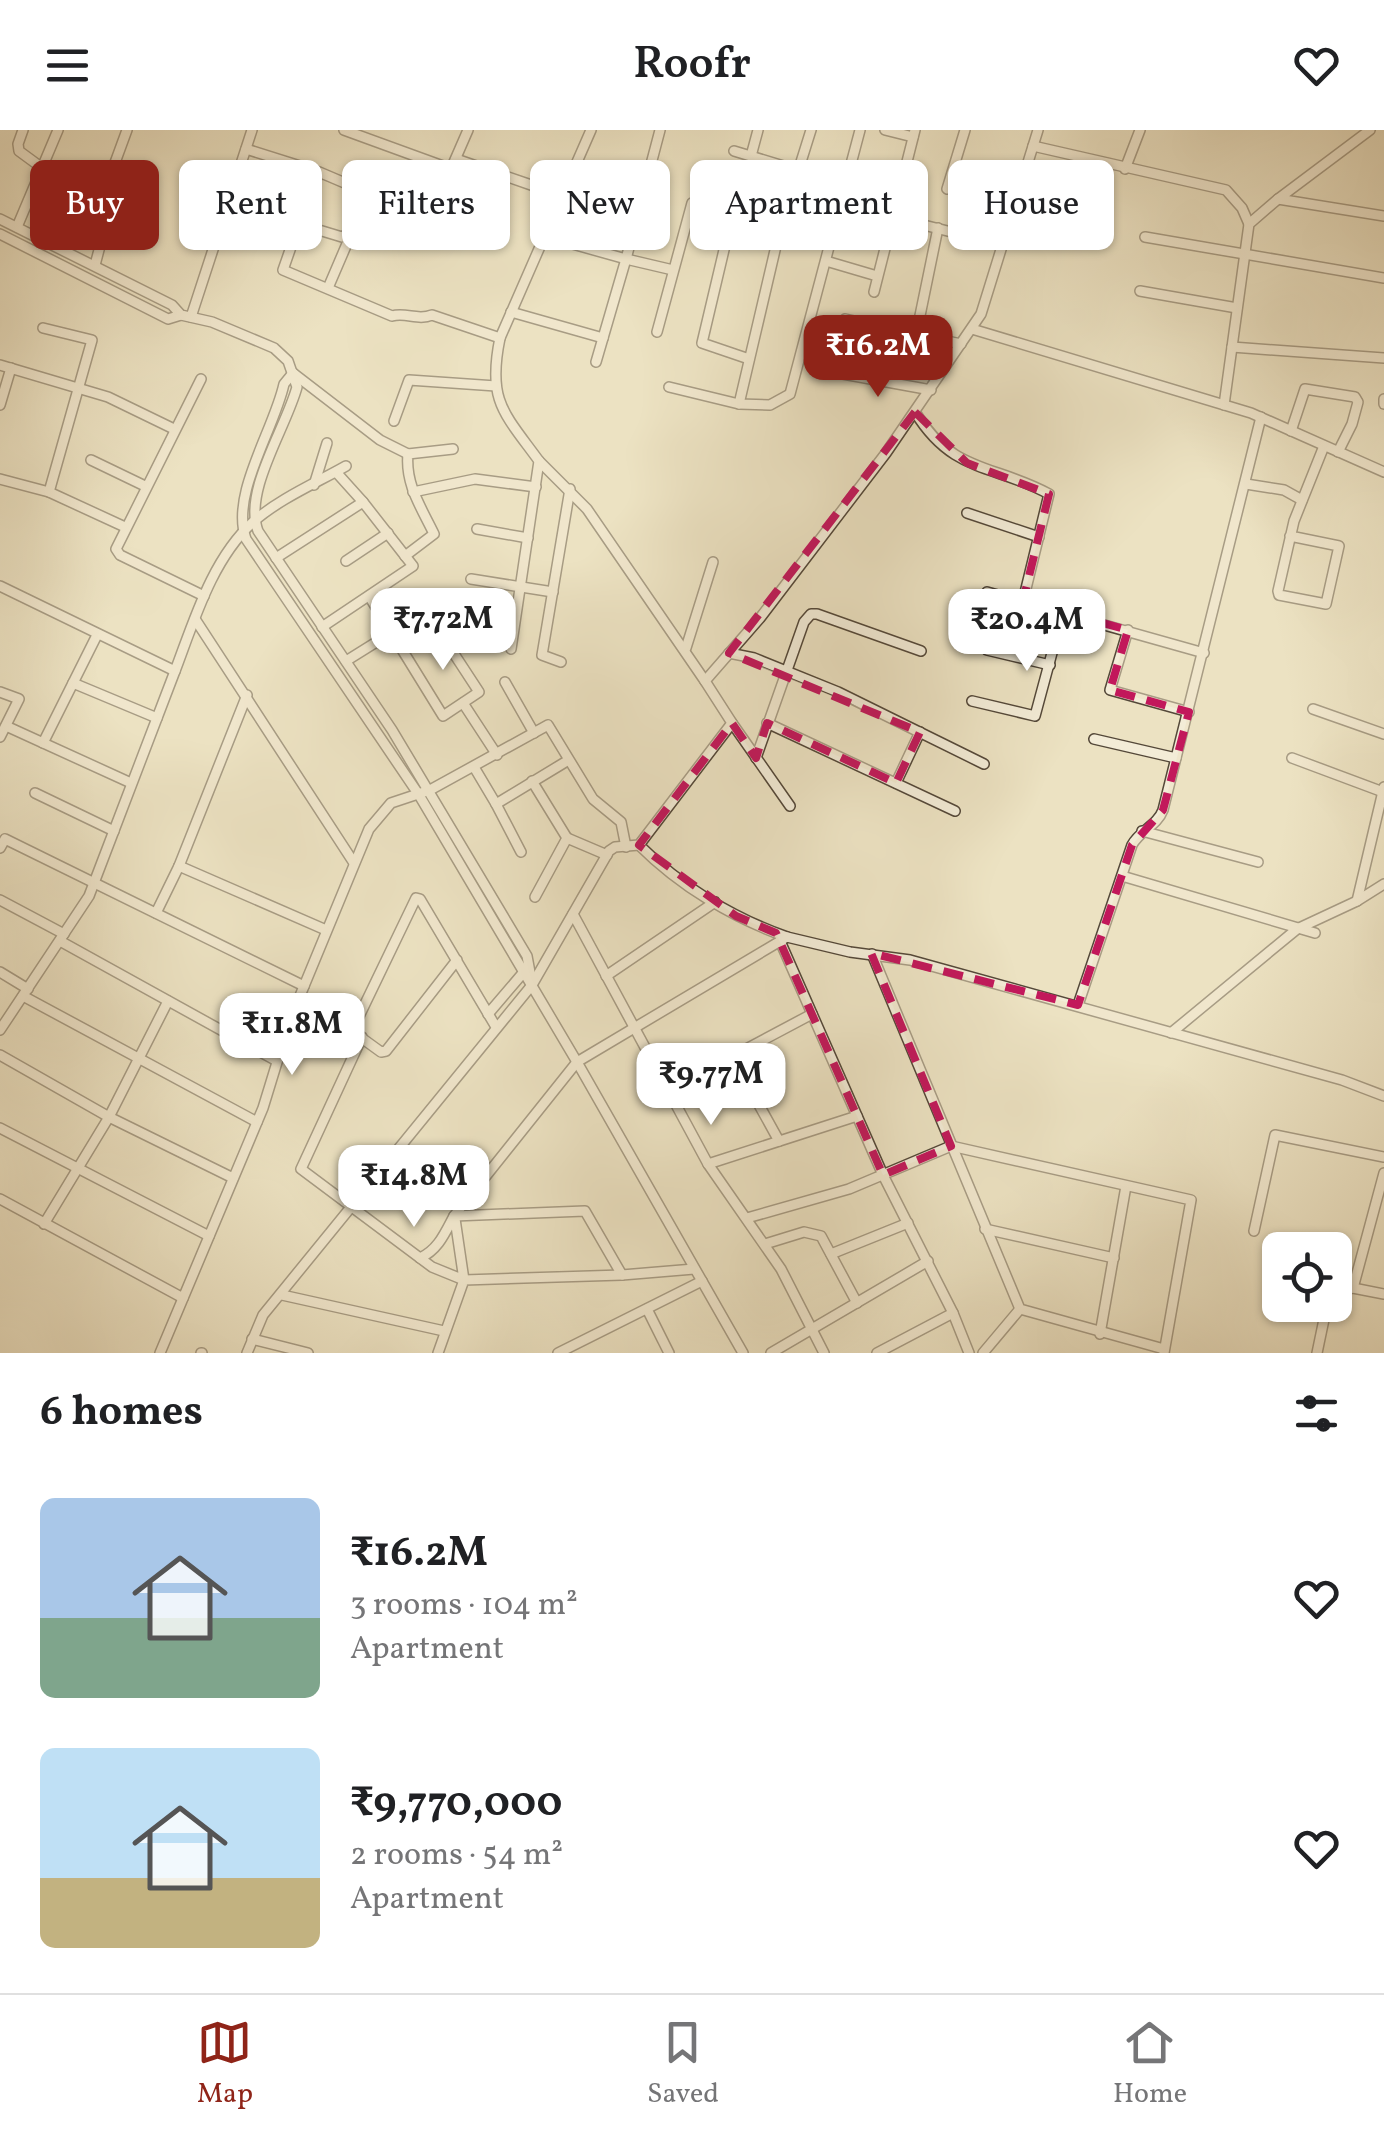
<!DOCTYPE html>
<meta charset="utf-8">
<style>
body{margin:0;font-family:Vollkorn,serif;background:#f2f2f2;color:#202124;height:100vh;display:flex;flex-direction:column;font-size:38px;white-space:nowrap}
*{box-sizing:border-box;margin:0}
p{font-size:32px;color:#757577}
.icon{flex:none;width:55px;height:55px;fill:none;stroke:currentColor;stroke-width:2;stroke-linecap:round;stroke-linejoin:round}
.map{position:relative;height:1223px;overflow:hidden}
.drawer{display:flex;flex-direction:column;background:#fff;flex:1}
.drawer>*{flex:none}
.hud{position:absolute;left:30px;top:30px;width:1325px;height:90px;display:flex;gap:20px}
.controls{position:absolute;left:1262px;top:1102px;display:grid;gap:20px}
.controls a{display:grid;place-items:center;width:90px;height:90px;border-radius:15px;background:#fff;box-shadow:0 2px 8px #0004;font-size:50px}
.price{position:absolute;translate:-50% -85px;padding:0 22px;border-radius:20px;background:#fff;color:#222;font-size:32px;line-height:65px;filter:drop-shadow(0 2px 5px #0008)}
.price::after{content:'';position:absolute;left:50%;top:60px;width:30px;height:22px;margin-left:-15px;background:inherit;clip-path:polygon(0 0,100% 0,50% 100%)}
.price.active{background:#8f2418;color:#fff}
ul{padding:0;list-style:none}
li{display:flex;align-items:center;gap:30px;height:250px;padding:0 40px}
li span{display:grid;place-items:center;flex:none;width:280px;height:200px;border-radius:15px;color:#555}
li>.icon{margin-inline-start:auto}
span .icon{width:120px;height:120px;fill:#fffc;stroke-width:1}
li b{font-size:42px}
h2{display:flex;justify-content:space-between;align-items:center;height:120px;padding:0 40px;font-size:42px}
.pill{padding:0 35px;border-radius:15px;background:#fff;box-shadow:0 2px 8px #0004;font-size:35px;line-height:90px}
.pill.active{background:#8f2418;color:#fff}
header{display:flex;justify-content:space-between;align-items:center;height:130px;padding:0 40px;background:#fff;font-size:45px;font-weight:600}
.tab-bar{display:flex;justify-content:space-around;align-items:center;height:140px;border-top:2px solid #e0e0e0;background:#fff;font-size:28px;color:#757577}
.tab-bar a{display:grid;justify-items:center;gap:5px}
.tab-bar .active{color:#8f2418}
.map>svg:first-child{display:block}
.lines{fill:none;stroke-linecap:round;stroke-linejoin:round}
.minor-casing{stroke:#544839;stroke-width:12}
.minor{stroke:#f3ecd7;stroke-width:9}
.marked{fill:none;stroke:#c2185b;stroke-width:8;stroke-dasharray:20 12;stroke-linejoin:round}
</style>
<header><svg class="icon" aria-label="menu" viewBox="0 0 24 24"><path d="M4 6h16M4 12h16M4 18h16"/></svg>Roofr<svg class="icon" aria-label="heart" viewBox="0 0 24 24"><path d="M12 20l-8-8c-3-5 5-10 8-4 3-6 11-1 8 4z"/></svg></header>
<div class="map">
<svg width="1384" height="1223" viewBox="0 0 1384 1223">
<rect width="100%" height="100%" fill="#ece2c2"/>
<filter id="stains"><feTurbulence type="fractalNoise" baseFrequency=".002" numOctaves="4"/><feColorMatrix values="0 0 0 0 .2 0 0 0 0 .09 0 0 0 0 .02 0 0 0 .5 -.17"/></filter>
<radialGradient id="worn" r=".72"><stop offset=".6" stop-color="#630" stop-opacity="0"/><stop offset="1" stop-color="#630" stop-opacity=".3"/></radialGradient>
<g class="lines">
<defs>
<g id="minor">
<polyline points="23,0 18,14 19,21 98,79"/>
<polyline points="344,0 451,39 468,0"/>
<polyline points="811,0 780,99 739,274 770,275 790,264 860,0"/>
<polyline points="885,0 913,7"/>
<polyline points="1370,0 1278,69 1384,86"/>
<polyline points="1033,16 1226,60 1242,78 1249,94"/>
<polyline points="246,19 319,42 373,65 353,100 342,107 299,94 319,42"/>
<polyline points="734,21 846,55"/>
<polyline points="751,26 758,0"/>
<polyline points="456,29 534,56 561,70"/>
<polyline points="1125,39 1140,0"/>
<polyline points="947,59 965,0"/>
<polyline points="892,87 1003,115"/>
<path d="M0,89l172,86 9,10 31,7 62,26 14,13 9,26c-11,41 -54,104 -39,144l134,199 135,226 5,27"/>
<path d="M299,94l-16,46 109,46c14,-4 26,5 40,-1l68,23"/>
<polyline points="17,97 58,0"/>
<polyline points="0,104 168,189 181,185"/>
<polyline points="544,106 626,129 660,0"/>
<polyline points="1145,107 1384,148"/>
<polyline points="826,131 877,146"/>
<polyline points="95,135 104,101 98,79 127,0"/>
<polyline points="328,158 352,102"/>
<polyline points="1140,161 1237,178"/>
<polyline points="874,162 915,0"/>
<polyline points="511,182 603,208"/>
<polyline points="191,187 252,0"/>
<polyline points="845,189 961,214"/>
<polyline points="43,198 92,210 49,362"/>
<polyline points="972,199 1251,283 1384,342"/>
<polyline points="657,202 692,73 735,87"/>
<polyline points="916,205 938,98"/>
<polyline points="1232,217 1384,228"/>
<polyline points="749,229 702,213 732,86 780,99"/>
<polyline points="596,232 626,129 673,140"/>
<polyline points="0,235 108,267 174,299"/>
<polyline points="832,242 931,260"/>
<path d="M293,243l-9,11c-10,46 -54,110 -38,155l173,256 158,267 166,291"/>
<polyline points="293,243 380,310 408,324"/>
<polyline points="201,249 116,419 120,425 204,466"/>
<polyline points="669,257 739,274"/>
<polyline points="1384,274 1384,269"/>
<polyline points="0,275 11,238"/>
<polyline points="1224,275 1249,94 1278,69"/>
<path d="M915,282c38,62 79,52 134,82l-26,107"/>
<polyline points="394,291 409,250 496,256"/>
<polyline points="1291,301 1305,259 1355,267 1358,272 1352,294 1338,322"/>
<polyline points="91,330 145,356"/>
<polyline points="539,331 587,379 705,551"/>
<polyline points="336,342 363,372"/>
<polyline points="0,349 49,362 125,397"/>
<polyline points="1246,354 1284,360 1302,370"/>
<polyline points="314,355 327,313"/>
<polyline points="413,362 475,349 536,357"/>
<polyline points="967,383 1039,407"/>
<polyline points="477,399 528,408"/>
<polyline points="1290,406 1339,416 1326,474 1279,465 1278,461 1294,391 1324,316"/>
<path d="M405,426l29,-22c-13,-27 -29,-50 -26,-80l45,-5"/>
<polyline points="276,428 363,372 413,436 322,497"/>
<polyline points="346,431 388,403"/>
<polyline points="471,449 553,462"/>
<path d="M0,456l175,85c19,-50 37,-112 78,-149 26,-23 63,-39 93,-56"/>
<polyline points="987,462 1204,523"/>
<polyline points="195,489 354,733"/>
<polyline points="1128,500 1110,560 1189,582"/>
<polyline points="686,518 713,432"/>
<path d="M511,519l28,-188c-35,-48 -52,-60 -39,-123l91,-208"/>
<polyline points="987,520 1050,535"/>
<polyline points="729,523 754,528 838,562 984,634"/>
<polyline points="346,531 426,481 479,562 443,586 369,466"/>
<polyline points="561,532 542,525 570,359"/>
<polyline points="505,552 534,603"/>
<polyline points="73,553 157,588"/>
<polyline points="0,562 19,569 0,607"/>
<polyline points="972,571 1035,586 1063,482"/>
<polyline points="463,573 497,625"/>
<polyline points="1313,579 1384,604"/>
<polyline points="732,593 790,676"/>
<polyline points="767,593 955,681"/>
<polyline points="6,596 131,653"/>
<polyline points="1094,609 1176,628"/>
<polyline points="43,613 97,505"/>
<polyline points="756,628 804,492 811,484 817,484 921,521"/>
<polyline points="1292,628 1383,662"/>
<polyline points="474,637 496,674"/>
<polyline points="532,651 567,708 535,767"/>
<polyline points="896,653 920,602"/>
<polyline points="35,663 114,701"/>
<polyline points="1142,701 1258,732"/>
<polyline points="567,708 607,725"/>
<path d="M639,715c41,41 94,73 148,92"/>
<polyline points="0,718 5,709 304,856"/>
<polyline points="521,722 496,674 567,631"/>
<polyline points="179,736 326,800"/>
<polyline points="1122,746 1315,803"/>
<polyline points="0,770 64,804"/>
<polyline points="1357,771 1384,657"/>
<polyline points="156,783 179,736 247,565"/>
<polyline points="573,784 708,1034 781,1139 824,1223"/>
<polyline points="60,811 277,931"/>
<polyline points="780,811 883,1045 953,1183 969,1223"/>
<polyline points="872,824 1020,1179 1164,1219"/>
<polyline points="457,830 386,921 381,922 352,901 416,768 420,769 496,897"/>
<polyline points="0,842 28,859"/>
<polyline points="606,846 715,772"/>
<polyline points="23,866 257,992"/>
<path d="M1078,875l54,-160c8,-15 25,-19 31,-35l98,-393"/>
<polyline points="488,884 523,843"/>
<polyline points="0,900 89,766 175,541"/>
<polyline points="1171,903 1297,799 1357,771 1384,754"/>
<polyline points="362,907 301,1039 432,1137 464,1150 455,1089"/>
<polyline points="0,925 109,987 233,1048"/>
<polyline points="732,926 779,1011"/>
<polyline points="669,960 812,884"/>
<polyline points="0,998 209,1106"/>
<polyline points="708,1034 857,986"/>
<polyline points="0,1069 183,1168"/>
<polyline points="454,1086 585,1081 622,1145"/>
<polyline points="747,1088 849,1059 951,1016 1191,1070 1164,1223"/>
<polyline points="44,1094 109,987 168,871"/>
<polyline points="985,1099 1114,1128"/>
<polyline points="1254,1101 1275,1005 1384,1027"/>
<polyline points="765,1114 804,1102 821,1106 857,1173"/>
<polyline points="831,1124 908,1093"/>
<path d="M420,1128c18,-8 25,-25 34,-42l123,-154 210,-125 63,15 60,8 432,120 42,16"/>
<polyline points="1353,1158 1384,1043"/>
<polyline points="1335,1162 1353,1158 1384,1164"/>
<polyline points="282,1165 444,1201"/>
<polyline points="647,1179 669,1223"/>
<polyline points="1100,1204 1126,1056"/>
<polyline points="252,1209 308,1223"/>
<polyline points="160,1223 263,978 290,890 369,699 391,673 430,660 548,595 593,669 621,692 626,717"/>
<polyline points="201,1223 202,1223"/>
<polyline points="247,1223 263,1185 532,855 609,721 615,717 639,715 732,593 705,551 760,488 886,323 981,184 1038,0"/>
<polyline points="438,1223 464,1150 622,1145 694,1139"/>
<polyline points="558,1223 702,1151"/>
<polyline points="771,1223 928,1131"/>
<polyline points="877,1223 953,1183"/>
<polyline points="983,1223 1020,1179"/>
<polyline points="1317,1223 1327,1175"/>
</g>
</defs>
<!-- minor casing -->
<use href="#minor" class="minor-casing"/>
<!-- minor -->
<use href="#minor" class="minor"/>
</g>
<!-- marked area -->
<path d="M0 0H1384V1223H0ZM915,282l52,51 82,31 -26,107 105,29 -18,60 79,22 -26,98 -31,35 -54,160 -207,-52 80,193 -68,29 -107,-242 -40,-17 -97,-71 93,-122 24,35 11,-35 129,60 24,-51 -191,-79z" fill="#ece2c2" fill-opacity=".55" fill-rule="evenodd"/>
<path class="marked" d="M915,282l52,51 82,31 -26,107 105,29 -18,60 79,22 -26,98 -31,35 -54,160 -207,-52 80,193 -68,29 -107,-242 -40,-17 -97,-71 93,-122 24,35 11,-35 129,60 24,-51 -191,-79z"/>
<rect width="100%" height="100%" filter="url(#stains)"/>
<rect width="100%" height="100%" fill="url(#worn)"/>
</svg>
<div class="controls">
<a><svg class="icon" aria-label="locate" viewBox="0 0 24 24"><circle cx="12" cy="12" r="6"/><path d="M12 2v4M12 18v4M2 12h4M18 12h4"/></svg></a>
</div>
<b class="price active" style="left:878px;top:270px">₹16.2M</b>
<b class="price" style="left:443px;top:543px">₹7.72M</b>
<b class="price" style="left:1027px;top:544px">₹20.4M</b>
<b class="price" style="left:292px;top:948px">₹11.8M</b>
<b class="price" style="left:711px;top:998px">₹9.77M</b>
<b class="price" style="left:414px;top:1100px">₹14.8M</b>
<div class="hud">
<a class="pill active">Buy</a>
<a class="pill">Rent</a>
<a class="pill">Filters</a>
<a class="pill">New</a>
<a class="pill">Apartment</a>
<a class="pill">House</a>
</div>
</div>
<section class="drawer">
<h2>6 homes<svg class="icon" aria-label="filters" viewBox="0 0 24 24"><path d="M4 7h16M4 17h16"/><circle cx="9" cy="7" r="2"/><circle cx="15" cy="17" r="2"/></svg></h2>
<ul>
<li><span style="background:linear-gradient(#a9c7e8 60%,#7fa58c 0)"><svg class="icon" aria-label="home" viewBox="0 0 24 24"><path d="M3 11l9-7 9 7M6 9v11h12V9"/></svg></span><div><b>₹16.2M</b><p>3 rooms · 104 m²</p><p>Apartment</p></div><svg class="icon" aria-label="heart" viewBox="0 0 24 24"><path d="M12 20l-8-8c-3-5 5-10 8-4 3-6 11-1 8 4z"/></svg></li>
<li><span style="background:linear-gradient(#bfe0f5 65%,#c2b280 0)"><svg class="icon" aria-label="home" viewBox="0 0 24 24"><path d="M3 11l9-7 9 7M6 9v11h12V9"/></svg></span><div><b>₹9,770,000</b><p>2 rooms · 54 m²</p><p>Apartment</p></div><svg class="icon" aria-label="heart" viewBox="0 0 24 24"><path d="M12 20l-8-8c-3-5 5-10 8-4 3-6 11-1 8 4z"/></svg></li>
</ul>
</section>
<nav class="tab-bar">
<a class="active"><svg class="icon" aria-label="map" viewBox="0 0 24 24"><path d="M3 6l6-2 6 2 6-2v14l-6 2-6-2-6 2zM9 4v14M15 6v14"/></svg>Map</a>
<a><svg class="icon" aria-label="saved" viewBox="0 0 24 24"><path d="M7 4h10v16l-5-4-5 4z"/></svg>Saved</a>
<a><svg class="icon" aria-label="home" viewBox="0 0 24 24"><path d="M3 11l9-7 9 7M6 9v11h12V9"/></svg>Home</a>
</nav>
